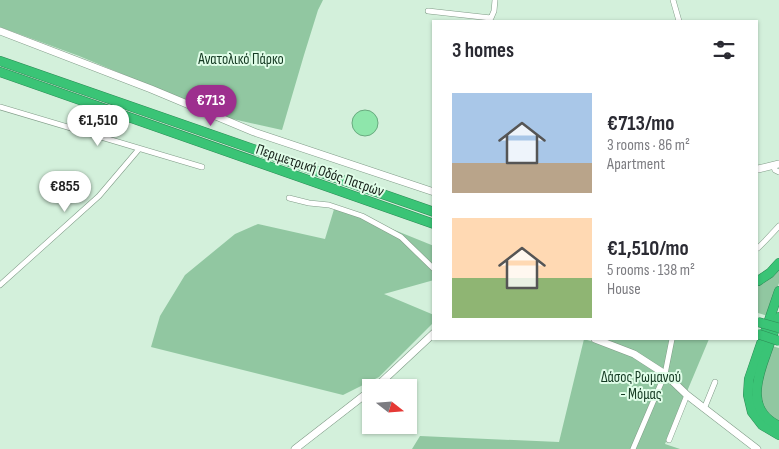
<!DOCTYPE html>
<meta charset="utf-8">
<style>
body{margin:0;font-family:"Sofia Sans Condensed",sans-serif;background:#f7f7f7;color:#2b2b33;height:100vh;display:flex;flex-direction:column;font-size:19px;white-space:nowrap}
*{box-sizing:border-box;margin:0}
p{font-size:16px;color:#7c7c81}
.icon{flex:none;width:28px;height:28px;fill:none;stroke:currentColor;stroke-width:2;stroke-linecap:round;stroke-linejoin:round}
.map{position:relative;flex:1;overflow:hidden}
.side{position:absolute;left:432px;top:20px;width:326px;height:320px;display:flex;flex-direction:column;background:#fff;border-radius:0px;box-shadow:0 1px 4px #0004}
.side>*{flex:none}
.needle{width:32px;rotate:107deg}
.fabs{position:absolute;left:362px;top:379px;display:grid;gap:10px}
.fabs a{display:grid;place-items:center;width:55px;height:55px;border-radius:0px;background:#fff;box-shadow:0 1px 4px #0004;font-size:25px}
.price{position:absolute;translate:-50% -42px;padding:0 11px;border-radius:18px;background:#fff;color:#222;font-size:16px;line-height:32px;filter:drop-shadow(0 1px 2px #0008)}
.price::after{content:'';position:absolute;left:50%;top:30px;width:15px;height:11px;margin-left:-8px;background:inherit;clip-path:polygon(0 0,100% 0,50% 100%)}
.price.active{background:#9d2f8e;color:#fff}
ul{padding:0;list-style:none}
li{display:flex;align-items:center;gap:15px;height:125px;padding:0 20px}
li span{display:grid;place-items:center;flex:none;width:140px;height:100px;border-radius:0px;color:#555}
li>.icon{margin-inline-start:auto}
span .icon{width:60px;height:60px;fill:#fffc;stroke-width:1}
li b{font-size:21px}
h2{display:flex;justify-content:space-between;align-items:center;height:60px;padding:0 20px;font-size:21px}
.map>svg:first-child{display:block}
.green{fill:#91c7a1}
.water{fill:#8ee6ab;stroke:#69aa7f}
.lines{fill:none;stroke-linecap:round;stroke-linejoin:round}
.street-casing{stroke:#819c88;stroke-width:6}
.secondary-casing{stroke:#819c88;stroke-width:8}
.highway-casing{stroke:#2d8a55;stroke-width:10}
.street{stroke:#fff;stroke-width:5}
.secondary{stroke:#fff;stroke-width:7}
.highway{stroke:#3ac476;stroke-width:9}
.highway-bridge-casing{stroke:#2d8a55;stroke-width:10;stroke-linecap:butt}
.highway-bridge{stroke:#3ac476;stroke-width:9}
.labels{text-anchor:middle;stroke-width:4;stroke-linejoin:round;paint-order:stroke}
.park-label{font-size:15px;fill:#153a23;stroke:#e0fde8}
.street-label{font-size:15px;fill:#141f17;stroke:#e0fde8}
</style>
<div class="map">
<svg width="779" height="449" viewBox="0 0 779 449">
<rect width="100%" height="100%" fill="#d3f0db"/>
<!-- green -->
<g class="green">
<polygon points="0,0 323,0 318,10 304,55 282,130 228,118 79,56 0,27"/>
<polygon points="335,206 434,246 434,280 384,294 434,315 434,322 379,377 343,395 151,347 160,316 185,275 235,234 258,224 325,239"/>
<polygon points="779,268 779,283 768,316 758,313 758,286 769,278"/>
<polygon points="584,339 603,345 605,339 709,339 665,444 680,449 412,449 420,436 559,442"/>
<polygon points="772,346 779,348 779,422 772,417 763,406 759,388"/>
</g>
<!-- water -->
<circle class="water" cx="365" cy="123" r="13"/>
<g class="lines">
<defs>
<g id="street">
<polyline points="673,0 679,21"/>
<polyline points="428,11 491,18 494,11 495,0"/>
<polyline points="0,107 202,167"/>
<polyline points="773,165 775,170 779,172"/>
<polyline points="289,198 309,203 329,205 362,216 401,237 434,269"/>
<polyline points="758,248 765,241 779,226"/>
<polyline points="0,285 99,196 139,149"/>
<polyline points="704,409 715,382"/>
<polyline points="669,440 687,395"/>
<polyline points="633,449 665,374 672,339"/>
</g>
<g id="secondary">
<polyline points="0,31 151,89 254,132 434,192"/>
<polyline points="758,169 779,164"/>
<polyline points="595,339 634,354 665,374 687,395 757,449"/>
<polyline points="375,388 434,333"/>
<polyline points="295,449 371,390"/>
</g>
<g id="highway">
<polyline points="0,61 434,212"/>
<polyline points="0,72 434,224"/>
<polyline points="758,281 770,273 779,263"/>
<polyline points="779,291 749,379 748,395 752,412 762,425 779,435"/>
<path d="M779,317c-4,12 -9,25 -13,37 -10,27 -19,57 13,72"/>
</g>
</defs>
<!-- street casing -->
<use href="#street" class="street-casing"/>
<!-- secondary casing -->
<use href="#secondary" class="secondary-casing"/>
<!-- highway casing -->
<use href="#highway" class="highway-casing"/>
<!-- street -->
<use href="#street" class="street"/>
<!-- secondary -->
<use href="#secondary" class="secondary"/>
<!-- highway -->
<use href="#highway" class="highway"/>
<defs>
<g id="highway-bridge">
<polyline points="758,322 779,328"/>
<polyline points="758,334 779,341"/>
</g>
</defs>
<!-- highway-bridge casing -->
<use href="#highway-bridge" class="highway-bridge-casing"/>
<!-- highway-bridge -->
<use href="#highway-bridge" class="highway-bridge"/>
</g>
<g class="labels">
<!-- park labels -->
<g class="park-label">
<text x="241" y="64">Ανατολικό Πάρκο</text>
<text x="641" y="382">Δάσος Ρωμανού<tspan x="641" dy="17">- Μόμας</tspan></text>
</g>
<!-- street labels -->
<g class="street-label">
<text transform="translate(320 170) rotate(19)" y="5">Περιμετρική Οδός Πατρών</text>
</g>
</g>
</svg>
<div class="fabs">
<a><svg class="needle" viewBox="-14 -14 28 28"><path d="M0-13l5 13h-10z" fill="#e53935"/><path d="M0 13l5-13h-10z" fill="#7c7c81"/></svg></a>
</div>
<b class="price active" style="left:211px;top:127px">€713</b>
<b class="price" style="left:98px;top:147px">€1,510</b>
<b class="price" style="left:65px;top:213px">€855</b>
<section class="side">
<h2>3 homes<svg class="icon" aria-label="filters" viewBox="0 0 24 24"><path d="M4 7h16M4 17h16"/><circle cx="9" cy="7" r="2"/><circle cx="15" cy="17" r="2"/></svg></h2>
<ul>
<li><span style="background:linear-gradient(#a9c7e8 70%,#b9a48a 0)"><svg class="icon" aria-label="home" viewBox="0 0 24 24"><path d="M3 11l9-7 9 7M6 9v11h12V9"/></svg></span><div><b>€713/mo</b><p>3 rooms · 86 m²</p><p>Apartment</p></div></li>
<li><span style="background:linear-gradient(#ffd9b3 60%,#8fb573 0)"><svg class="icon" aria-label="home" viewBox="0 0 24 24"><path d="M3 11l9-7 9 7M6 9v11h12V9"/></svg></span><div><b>€1,510/mo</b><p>5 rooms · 138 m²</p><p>House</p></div></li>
</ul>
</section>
</div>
